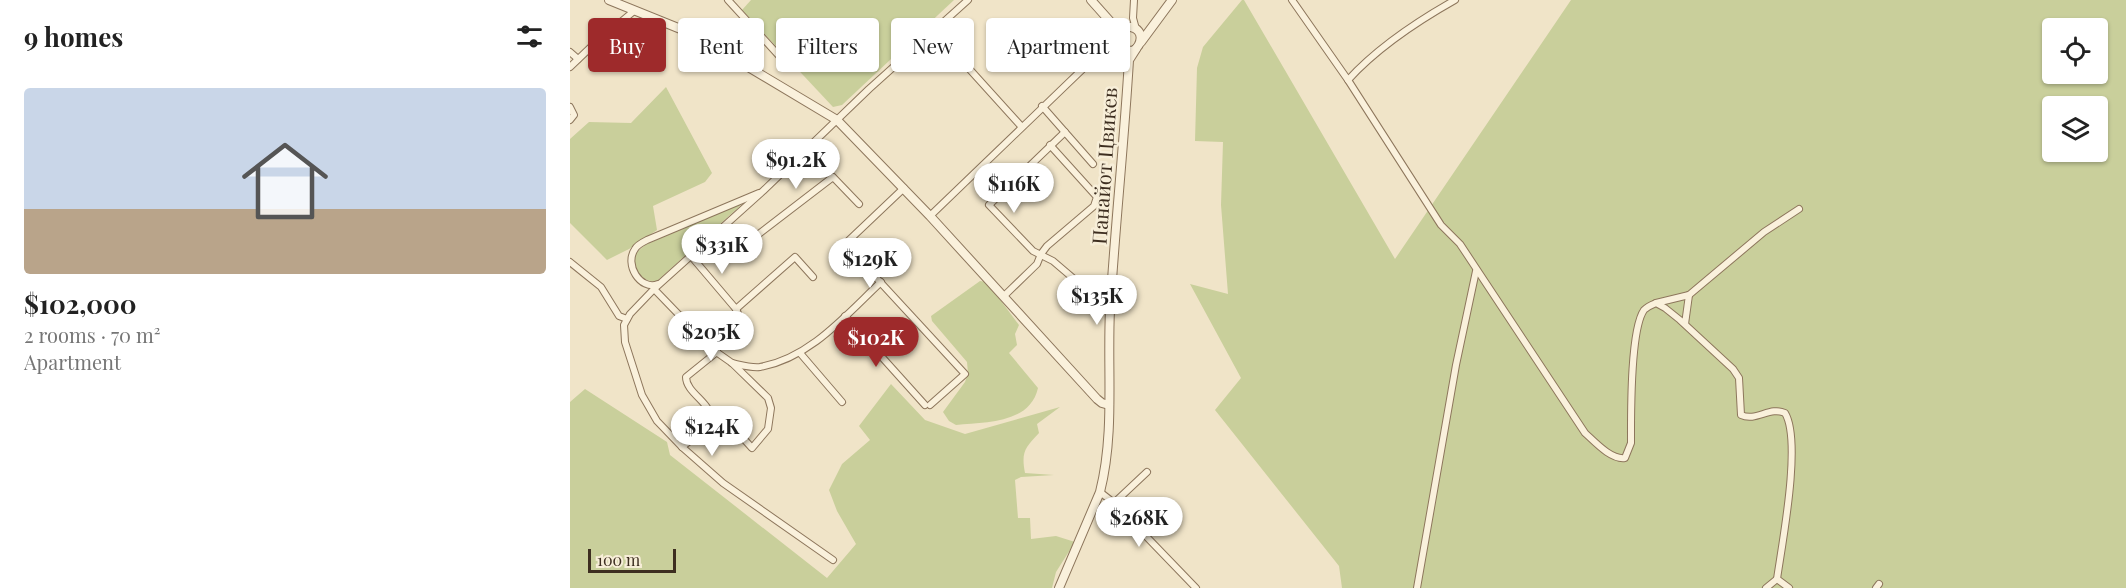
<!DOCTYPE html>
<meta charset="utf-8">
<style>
body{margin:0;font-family:"Playfair Display",serif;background:#f6f6f6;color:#222;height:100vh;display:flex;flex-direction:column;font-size:22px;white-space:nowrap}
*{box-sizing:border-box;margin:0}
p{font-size:20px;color:#767676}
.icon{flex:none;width:33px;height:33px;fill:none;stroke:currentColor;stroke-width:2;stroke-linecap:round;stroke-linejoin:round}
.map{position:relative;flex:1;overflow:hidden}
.details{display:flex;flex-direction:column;background:#fff;width:570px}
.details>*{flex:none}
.hud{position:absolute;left:18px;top:18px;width:570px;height:54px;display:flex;gap:12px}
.buttons{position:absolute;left:1472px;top:18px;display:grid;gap:12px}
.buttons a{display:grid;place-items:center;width:66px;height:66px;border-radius:6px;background:#fff;box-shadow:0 2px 4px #0004;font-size:30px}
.scale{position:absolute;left:18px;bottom:15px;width:88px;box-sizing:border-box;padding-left:6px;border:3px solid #3d2e20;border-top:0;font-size:16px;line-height:21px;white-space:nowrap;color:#3d2e20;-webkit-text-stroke:4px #f7eed8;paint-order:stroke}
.price{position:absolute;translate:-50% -51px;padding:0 14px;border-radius:21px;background:#fff;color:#222;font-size:20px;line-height:39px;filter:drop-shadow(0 2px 3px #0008)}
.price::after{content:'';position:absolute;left:50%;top:36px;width:18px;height:14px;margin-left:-9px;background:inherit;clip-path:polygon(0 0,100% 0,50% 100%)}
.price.selected{background:#9e2a2b;color:#fff}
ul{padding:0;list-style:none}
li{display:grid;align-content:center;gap:12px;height:318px;padding:0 24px}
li+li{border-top:2px solid #e0e0e0}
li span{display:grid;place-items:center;height:186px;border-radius:6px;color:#555}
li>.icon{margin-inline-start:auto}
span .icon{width:108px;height:108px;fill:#fffc;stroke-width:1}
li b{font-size:26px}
h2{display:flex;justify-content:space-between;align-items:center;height:72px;padding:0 24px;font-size:26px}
.tag{padding:0 21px;border-radius:6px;background:#fff;box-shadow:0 2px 4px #0004;font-size:21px;line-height:54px}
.tag.selected{background:#9e2a2b;color:#fff}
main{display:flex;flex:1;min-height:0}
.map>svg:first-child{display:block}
.green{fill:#c9cf9b;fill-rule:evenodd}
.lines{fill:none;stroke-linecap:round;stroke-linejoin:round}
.minor-casing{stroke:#8d765c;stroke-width:8}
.tertiary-casing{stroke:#8d765c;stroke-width:10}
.minor{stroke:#faf1dc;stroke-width:6}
.tertiary{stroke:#faf1dc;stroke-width:8}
.labels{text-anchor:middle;stroke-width:5;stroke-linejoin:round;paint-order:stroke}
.street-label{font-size:20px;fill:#3d2e20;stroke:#f7eed8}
</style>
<main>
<section class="details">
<h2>9 homes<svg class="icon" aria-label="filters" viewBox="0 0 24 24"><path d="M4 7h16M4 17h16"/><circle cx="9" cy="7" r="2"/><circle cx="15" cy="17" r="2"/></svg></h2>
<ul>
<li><span style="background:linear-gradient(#c9d6e8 65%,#b9a48a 0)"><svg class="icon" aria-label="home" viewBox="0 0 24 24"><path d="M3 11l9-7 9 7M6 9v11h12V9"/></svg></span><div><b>$102,000</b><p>2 rooms · 70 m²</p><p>Apartment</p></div></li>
</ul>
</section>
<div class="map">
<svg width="1556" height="588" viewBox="0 0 1556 588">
<rect width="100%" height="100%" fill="#f0e4c8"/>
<!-- green -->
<g class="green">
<polygon points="181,0 384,0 272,105 263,107 172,10"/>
<path d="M672,0h2l151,259 176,-259h555v588h-784l-3,-22 -124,-156 26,-32 -51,-94 38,10 -7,-89 2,-63 -28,-1 2,-73 6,-21zM1482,28h45v46h-45zM1482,106h45v46h-45z"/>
<polygon points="96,87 142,173 135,182 83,206 87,230 59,249 37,260 0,223 0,139 19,122 61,123"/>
<path d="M169,204l2,1 -84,76c-13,2 -27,-10 -22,-25 2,-5 7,-8 10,-11z"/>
<path d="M410,281l7,1 32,43 -4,9 2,11 -8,8 29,35c-8,36 -53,34 -82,37l-7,-4 -6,-9 22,-30 3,-9 -1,-11 -35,-41 -1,-5z"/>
<path d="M321,384l34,36 40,14 95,-27 -23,17 2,9c-14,15 -18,19 -14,40l29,2 -33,2 -6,3 3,38h12l1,21 25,-3 19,6 -19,30 -4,16h-482v-186l15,-13 82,53 3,13 157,123 29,-34 -19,-33 -8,-21 13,-26 28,-24 -11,-14z"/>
</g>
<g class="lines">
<defs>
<g id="minor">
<polyline points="158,0 212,59"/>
<polyline points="564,0 563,18 566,29"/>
<path d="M722,0l56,80 93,145 19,19 125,189c10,9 26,27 40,25l6,-15c0,-27 -1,-113 13,-133 4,-4 7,-5 12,-7l9,5 15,12 53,49 6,9 2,37c15,7 29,-9 44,-2 17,28 -3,131 -8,166l12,9"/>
<polyline points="365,31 451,126"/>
<polyline points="0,52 8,59"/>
<polyline points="0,67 22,46 64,11"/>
<path d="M778,80c30,-33 68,-58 107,-80"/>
<polyline points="472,106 523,164"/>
<polyline points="0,107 4,115 0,120"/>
<polyline points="495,132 419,205 463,251 483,261 517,290"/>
<polyline points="334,188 275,244 395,374 360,405"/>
<polyline points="360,216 546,37"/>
<polyline points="145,235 164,253 263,177 289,204"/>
<path d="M121,256l45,53c11,19 -10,28 -24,40"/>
<polyline points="0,262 31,287 49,316 57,319"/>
<path d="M88,284c-18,7 -34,-20 -23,-35 2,-4 8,-7 12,-9l112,-47"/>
<polyline points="84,289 142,349 162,363 198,398 201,408 198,429 182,448 173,438"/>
<polyline points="434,296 467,264 471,254 477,246 524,206 527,197 480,145"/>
<polyline points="1086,303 1119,295 1194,232 1229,209"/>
<polyline points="166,309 225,257 243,277"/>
<polyline points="275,316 355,405"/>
<polyline points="1115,324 1119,295"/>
<polyline points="230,353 272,402"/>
<path d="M162,363c9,2 19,5 28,4 50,-9 85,-51 121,-85"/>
<path d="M112,447c8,-7 21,-15 26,-24 10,-18 -22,-28 -22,-46l31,-25"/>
<polyline points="530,492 544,503 626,588"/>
<polyline points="544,503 577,472"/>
<polyline points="263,560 153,483 112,447 87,421 72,395 55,342 54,325 60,314 84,289 193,191 299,89 398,0"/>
<polyline points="847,588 886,365 906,271"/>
<polyline points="1196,588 1207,579"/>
<polyline points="1306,588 1309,584"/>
</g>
<g id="tertiary">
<polyline points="39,0 123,34 267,120 360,216 527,399 532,403 539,405"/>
<polyline points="521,0 546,28"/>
<path d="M545,26c6,1 10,0 16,1 14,3 11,18 2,24l-11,-1 -5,-6v-11l7,-6"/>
<polyline points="571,42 602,0"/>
<path d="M489,588l41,-96c15,-59 7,-122 10,-182 5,-83 14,-166 19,-250l7,-11"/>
</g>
</defs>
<!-- minor casing -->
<use href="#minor" class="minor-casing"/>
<!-- tertiary casing -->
<use href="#tertiary" class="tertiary-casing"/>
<!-- minor -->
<use href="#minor" class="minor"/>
<!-- tertiary -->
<use href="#tertiary" class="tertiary"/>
</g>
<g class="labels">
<!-- street labels -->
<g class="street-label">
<text transform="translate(535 166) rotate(-86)" y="7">Панайот Цвикев</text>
</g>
</g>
</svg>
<div class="buttons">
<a><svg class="icon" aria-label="locate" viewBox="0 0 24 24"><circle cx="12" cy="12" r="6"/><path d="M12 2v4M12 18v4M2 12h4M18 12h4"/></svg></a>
<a><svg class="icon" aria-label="layers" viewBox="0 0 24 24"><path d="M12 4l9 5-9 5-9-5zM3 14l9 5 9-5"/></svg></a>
</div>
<div class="scale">100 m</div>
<b class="price" style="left:226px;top:190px">$91.2K</b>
<b class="price" style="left:444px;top:214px">$116K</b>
<b class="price" style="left:152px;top:275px">$331K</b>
<b class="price" style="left:300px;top:289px">$129K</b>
<b class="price" style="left:527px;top:326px">$135K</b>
<b class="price" style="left:141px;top:362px">$205K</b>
<b class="price selected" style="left:306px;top:368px">$102K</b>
<b class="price" style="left:142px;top:457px">$124K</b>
<b class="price" style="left:569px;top:548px">$268K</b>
<div class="hud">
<a class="tag selected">Buy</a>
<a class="tag">Rent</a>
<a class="tag">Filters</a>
<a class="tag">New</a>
<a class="tag">Apartment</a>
</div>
</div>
</main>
